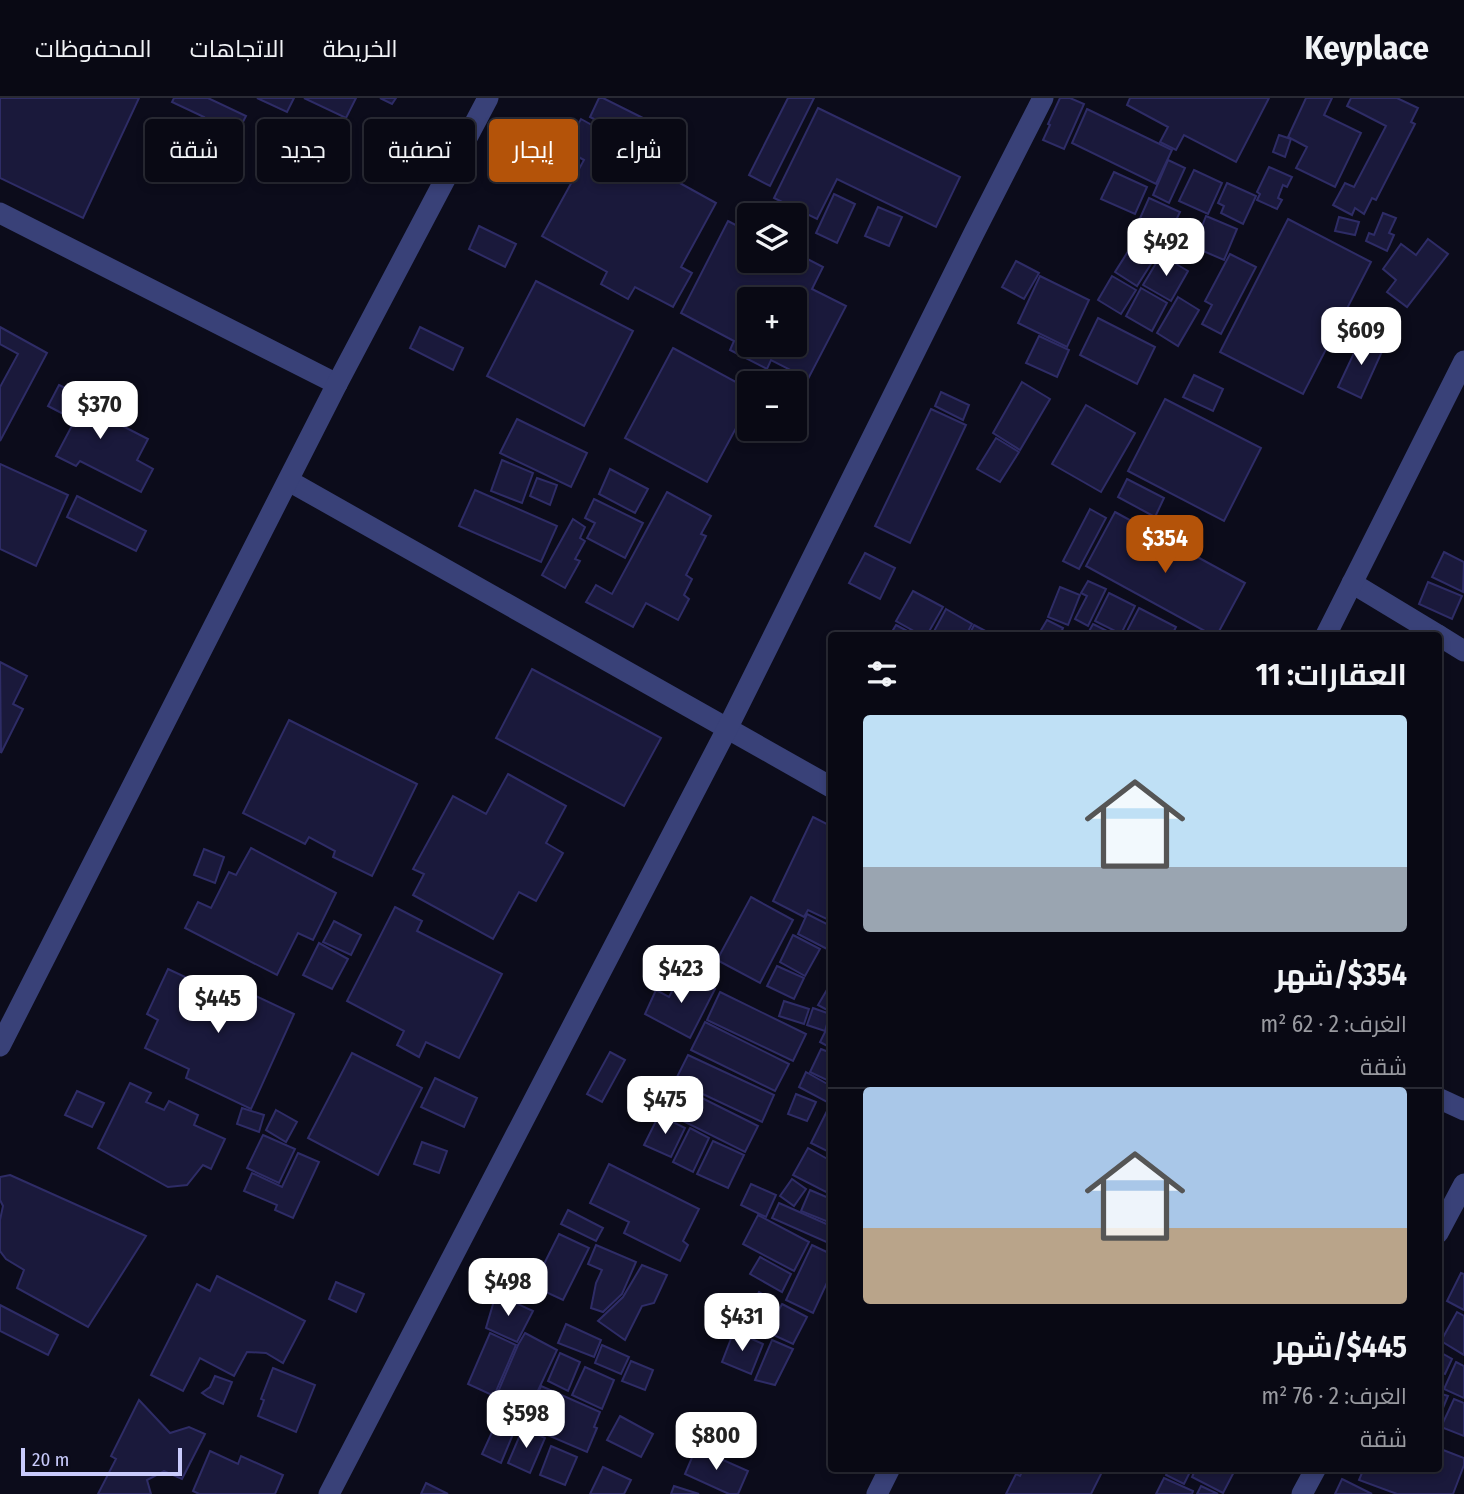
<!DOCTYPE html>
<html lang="ar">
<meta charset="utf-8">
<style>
body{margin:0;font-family:"Fira Sans Condensed",Cairo,sans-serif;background:#171722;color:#f1f3f6;direction:rtl;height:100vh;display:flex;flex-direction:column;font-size:26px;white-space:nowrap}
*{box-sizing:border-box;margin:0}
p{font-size:23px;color:#999aa0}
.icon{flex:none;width:38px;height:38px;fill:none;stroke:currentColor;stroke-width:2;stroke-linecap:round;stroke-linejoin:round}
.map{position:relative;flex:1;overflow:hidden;direction:ltr}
.sheet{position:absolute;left:828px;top:534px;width:614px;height:840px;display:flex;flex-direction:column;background:#090914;border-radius:7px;box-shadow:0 4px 10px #0003,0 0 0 2px #292a34;direction:rtl}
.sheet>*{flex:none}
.guide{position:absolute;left:21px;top:21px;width:665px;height:63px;direction:rtl;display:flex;gap:14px}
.tools{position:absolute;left:737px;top:105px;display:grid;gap:14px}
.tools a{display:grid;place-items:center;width:70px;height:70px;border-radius:7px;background:#090914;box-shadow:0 4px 10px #0003,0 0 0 2px #292a34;font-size:35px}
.scale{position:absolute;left:21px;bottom:18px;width:161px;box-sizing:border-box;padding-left:7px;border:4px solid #c9cbfc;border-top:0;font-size:19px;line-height:24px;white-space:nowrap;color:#c9cbfc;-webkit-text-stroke:5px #0c0c1b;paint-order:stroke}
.price{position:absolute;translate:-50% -60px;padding:0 16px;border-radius:14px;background:#fff;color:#222;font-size:23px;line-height:46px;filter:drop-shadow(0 2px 4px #0008)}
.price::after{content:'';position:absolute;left:50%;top:42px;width:21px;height:16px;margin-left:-10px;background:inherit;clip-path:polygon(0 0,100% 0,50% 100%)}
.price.on{background:#b45309;color:#fff}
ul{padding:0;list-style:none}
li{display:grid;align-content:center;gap:14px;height:371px;padding:0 35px}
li+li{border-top:2px solid #292a34}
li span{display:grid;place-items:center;height:217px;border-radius:7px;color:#555}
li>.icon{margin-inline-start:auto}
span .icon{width:126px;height:126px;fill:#fffc;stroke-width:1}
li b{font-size:30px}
h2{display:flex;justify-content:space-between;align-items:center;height:84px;padding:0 35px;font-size:30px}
.pill{padding:0 24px;border-radius:7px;background:#090914;box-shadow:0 4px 10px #0003,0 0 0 2px #292a34;font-size:24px;line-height:63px}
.pill.on{background:#b45309;color:#fff}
header{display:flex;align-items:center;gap:42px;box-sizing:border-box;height:98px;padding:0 35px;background:#090914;border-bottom:2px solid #292a34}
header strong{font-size:33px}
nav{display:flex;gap:38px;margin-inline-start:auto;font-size:24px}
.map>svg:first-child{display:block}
.building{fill:#1a193b;stroke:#2e2c66;stroke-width:2;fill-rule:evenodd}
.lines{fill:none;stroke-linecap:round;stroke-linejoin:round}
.minor{stroke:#394178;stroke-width:21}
</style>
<header>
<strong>Keyplace</strong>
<nav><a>الخريطة</a><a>الاتجاهات</a><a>المحفوظات</a></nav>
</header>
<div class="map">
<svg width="1464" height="1396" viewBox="0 0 1464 1396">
<rect width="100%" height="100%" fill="#0c0c1b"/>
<!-- building -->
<g class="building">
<polygon points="0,0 139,0 83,120 0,80"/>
<polygon points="174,0 208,0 246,18 232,45 199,29 204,19 172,4"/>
<polygon points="257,0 294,0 287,14"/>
<polygon points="304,0 356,0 346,20"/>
<polygon points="380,0 396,0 392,6"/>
<polygon points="599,0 603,0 645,21 634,42 590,19"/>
<polygon points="788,0 814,0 770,88 749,77"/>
<polygon points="1060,0 1070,0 1084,6 1064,51 1043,42 1050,27 1048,26"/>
<polygon points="1130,0 1269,0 1236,64 1184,37 1176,52 1160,44 1168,29 1127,7"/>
<polygon points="1306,0 1332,0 1324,17 1361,35 1335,89 1296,70 1307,49 1288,39"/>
<polygon points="1351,0 1397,0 1418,10 1411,24 1415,26 1376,102 1372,100 1364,116 1355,110 1352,117 1333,107 1345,85 1354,89 1386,28 1347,8"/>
<polygon points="818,10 960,79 936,129 837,81 817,121 774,100"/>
<polygon points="1087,11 1172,52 1156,86 1072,45"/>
<polygon points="581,21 624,45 620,52 716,105 681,169 692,175 673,209 635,189 628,201 601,186 607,174 542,138 584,62 564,51"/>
<polygon points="1279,37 1291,41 1285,59 1273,54"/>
<polygon points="304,49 335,62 327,83 295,70"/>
<polygon points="1168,62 1185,70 1169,105 1153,97"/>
<polygon points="1269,69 1292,79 1287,89 1283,87 1278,100 1282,102 1277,111 1257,102 1260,96 1257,94"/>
<polygon points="1194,72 1222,85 1208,116 1179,103"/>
<polygon points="1114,74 1147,89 1135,116 1101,101"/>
<polygon points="1227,85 1256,98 1243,126 1221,115 1224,108 1218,105"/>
<polygon points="834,96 855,106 837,145 816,135"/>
<polygon points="1149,100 1180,114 1167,141 1137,127"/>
<polygon points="878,109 902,119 889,148 865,138"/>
<polygon points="1383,115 1396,120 1389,135 1394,137 1387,153 1366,143 1369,135 1374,137"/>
<polygon points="1206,118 1237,131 1224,162 1194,149"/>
<polygon points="1339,119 1359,124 1355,137 1335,133"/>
<polygon points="1288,121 1371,164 1303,296 1220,254"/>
<path d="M728,123l21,11v29h45v-9l29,15 -11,22 34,17 -38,73 -37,-19 -4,9 -37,-19 4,-9 -53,-28zM749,201h45v46h-45z"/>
<polygon points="479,128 516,146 505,169 469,151"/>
<polygon points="1428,141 1448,156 1407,209 1387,194 1396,182 1383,171 1401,146 1416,157"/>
<polygon points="1134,144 1156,158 1137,188 1115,174"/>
<polygon points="1230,156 1256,169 1221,236 1202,226 1212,207 1205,203"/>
<polygon points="1161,157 1188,173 1171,203 1143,187"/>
<polygon points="1016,163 1039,175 1024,201 1002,189"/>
<polygon points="1040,178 1089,202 1067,249 1018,225"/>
<polygon points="1112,178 1136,192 1121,216 1098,202"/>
<polygon points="536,183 633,233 584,328 487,278"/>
<polygon points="1141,190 1167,205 1152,233 1126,218"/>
<polygon points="1178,199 1199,212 1178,248 1157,235"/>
<polygon points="1098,220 1155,249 1137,286 1080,257"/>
<polygon points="0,229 47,255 0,343 0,289 18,256 0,246"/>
<polygon points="420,229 463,250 453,272 410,250"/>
<polygon points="1039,238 1069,252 1057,279 1026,265"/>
<polygon points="1362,238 1384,249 1361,300 1338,289"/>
<polygon points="673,250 749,291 749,306 707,384 625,340"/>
<polygon points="1194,277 1223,291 1213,313 1183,299"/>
<polygon points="1022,284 1050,301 1020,352 993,335"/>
<polygon points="59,287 105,310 101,317 148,341 137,362 153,371 141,394 80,363 76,368 56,358 75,322 48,308"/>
<polygon points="941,294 969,307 963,322 935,308"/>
<polygon points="1165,301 1261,350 1224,423 1128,373"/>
<polygon points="1086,307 1135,335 1101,394 1052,366"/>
<polygon points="931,311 966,327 910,445 875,428"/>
<polygon points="517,321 587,355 571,389 500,355"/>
<polygon points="996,340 1019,354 1000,384 977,371"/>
<polygon points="502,362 533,375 522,405 491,393"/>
<polygon points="0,366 68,397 36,468 0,451"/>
<polygon points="610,371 648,391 635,415 599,396"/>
<polygon points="537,380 557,387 550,407 530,398"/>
<polygon points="1127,381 1164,400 1155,419 1118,399"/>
<polygon points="475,392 557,428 541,464 459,428"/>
<polygon points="667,394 711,418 701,436 706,438 686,477 692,481 684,497 689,501 678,522 646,505 633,529 586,504 596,487 612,496"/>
<polygon points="77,398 146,433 136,453 67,419"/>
<polygon points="594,401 643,425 625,460 587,440 595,425 585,420"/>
<polygon points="1090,411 1106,420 1079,471 1063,463"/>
<polygon points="1115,414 1245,485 1217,537 1212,537 1086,468"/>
<polygon points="573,421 585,429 580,440 585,443 575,461 580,463 565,490 542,477"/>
<polygon points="1444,454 1464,464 1463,494 1432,479"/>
<polygon points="865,455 895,470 880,501 849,485"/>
<polygon points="1088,483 1106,491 1088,528 1075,521 1087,498 1081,495"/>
<polygon points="1428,484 1462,498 1452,521 1419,506"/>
<polygon points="1060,489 1080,497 1068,527 1048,519"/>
<polygon points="913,493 943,509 927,537 921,537 896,523"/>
<polygon points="1109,495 1135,508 1121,536 1095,523"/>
<polygon points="1139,510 1176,529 1172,537 1125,537"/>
<polygon points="946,511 972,526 966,537 932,537"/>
<polygon points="1047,522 1063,530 1060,537 1038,537"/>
<polygon points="1093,526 1115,537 1087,537"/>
<polygon points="896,527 915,537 890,537"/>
<polygon points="974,527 993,537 969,537"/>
<polygon points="0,564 27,578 13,606 23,611 1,655"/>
<polygon points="532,571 661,640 624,708 496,640"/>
<polygon points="289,622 417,686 372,778 333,759 335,753 309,739 305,746 243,715"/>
<polygon points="508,676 566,708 546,745 563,755 536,803 519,794 493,841 413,797 424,776 413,771 453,698 486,716"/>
<polygon points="813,719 831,728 831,823 808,812 804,819 773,803"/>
<polygon points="251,750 336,795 313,842 298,835 277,877 185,830 198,804 211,810 229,774 236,777"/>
<polygon points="204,751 224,759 215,785 194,777"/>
<polygon points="751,799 793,822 760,885 717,862"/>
<polygon points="395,809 422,823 417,833 502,876 459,960 426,944 419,959 397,947 404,933 347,903"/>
<polygon points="807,816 831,828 831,853 798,836"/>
<polygon points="334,823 361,837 351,857 323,844"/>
<polygon points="793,837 820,851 805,878 780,864"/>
<polygon points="319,845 348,861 332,891 303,877"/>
<polygon points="777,868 804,880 794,901 767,888"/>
<polygon points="168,871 217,894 222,882 294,916 251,1011 186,980 189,971 145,950 158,922 147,916"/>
<polygon points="682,874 715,891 690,940 645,916 656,892 669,899"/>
<polygon points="828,890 831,892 831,914 818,907"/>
<polygon points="720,894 806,936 793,963 707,922"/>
<polygon points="784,903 809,911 804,926 779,918"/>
<polygon points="813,910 830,916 825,933 807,927"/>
<polygon points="831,922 831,950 820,944"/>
<polygon points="705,924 789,966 775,993 691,952"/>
<polygon points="821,951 831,955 831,984 810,974"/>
<polygon points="610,954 625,962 602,1004 587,996"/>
<polygon points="352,955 422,990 378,1077 308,1040"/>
<polygon points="688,957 774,997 762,1024 675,983"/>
<polygon points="806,974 831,988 831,996 827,1004 799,989"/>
<polygon points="435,980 477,1000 464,1029 421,1009"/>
<polygon points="130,985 151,995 146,1004 164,1012 169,1003 198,1017 194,1027 225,1041 211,1071 203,1067 187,1087 168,1089 98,1050"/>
<polygon points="674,986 758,1028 745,1054 661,1012"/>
<polygon points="77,993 104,1005 92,1029 65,1017"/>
<polygon points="796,996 816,1004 807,1023 788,1016"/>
<polygon points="831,1005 831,1055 811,1045"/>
<polygon points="242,1010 264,1017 259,1034 237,1026"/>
<polygon points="276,1012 297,1024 286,1044 266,1032"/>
<polygon points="659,1017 685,1030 671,1059 644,1047"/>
<polygon points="690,1030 709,1040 693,1074 673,1064"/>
<polygon points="263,1037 295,1051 279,1085 247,1070"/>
<polygon points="713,1043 744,1057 728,1090 697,1076"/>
<polygon points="422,1044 447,1053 439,1075 414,1066"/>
<polygon points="808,1050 831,1063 831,1085 826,1094 793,1077"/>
<polygon points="298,1055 319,1064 293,1120 275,1112 277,1107 244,1093 252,1075 282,1089"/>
<polygon points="609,1066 699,1111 683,1143 688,1147 680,1163 624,1135 629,1124 590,1105"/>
<polygon points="10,1077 146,1138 88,1229 17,1190 24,1172 6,1161 0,1153 0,1122 3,1108 0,1102 0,1079"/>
<polygon points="792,1081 806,1091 794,1108 780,1098"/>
<polygon points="751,1086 776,1097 766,1119 741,1107"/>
<polygon points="810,1092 831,1101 831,1125 801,1113"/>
<polygon points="779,1105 831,1128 831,1146 772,1120"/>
<polygon points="568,1112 603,1130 596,1143 561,1126"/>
<polygon points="758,1117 809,1144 794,1173 743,1146"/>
<polygon points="559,1136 589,1150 563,1202 533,1188"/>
<polygon points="596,1147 636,1164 622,1196 603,1214 591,1210 596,1185 602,1172 588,1166"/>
<polygon points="812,1147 831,1156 831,1176 813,1215 786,1202"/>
<polygon points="760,1159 791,1176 782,1194 750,1176"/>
<polygon points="642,1167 667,1177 654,1205 642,1208 625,1242 598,1223 623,1199"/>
<polygon points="1461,1175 1464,1176 1464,1212 1447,1203"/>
<polygon points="217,1178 305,1223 283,1265 266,1255 247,1254 234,1278 200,1260 183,1293 151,1277 197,1186 210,1193"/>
<polygon points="336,1184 364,1196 356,1214 329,1201"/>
<polygon points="759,1194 776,1204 756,1238 740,1227"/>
<polygon points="496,1196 533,1213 517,1244 486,1230"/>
<polygon points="782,1206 807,1219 793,1246 767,1234"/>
<polygon points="0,1207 58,1237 48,1257 0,1233"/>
<polygon points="1457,1214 1464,1218 1464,1257 1441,1243"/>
<polygon points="566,1226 601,1242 594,1259 558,1245"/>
<polygon points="734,1233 763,1246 751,1276 722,1264"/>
<polygon points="490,1235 516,1247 494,1298 468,1286"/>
<polygon points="525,1235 557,1252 528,1314 495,1301 518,1247"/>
<polygon points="772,1242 793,1251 775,1287 755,1282"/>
<polygon points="602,1247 629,1259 621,1276 595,1265"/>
<polygon points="1438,1253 1452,1261 1445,1276 1438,1273"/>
<polygon points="560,1255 580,1264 568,1293 548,1283"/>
<polygon points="631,1263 653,1272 645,1292 622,1283"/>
<polygon points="1456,1264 1464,1268 1464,1300 1444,1291"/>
<polygon points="585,1269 614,1282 602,1311 572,1297"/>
<polygon points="273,1270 315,1287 296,1334 258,1318 264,1302 261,1301"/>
<polygon points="215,1278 232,1284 223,1306 208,1299 202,1295 210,1289"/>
<polygon points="541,1288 600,1314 594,1329 597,1330 587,1354 524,1327"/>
<polygon points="1438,1295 1448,1298 1438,1322"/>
<polygon points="1454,1301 1464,1305 1464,1338 1441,1329"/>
<polygon points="139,1302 170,1335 189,1329 205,1336 182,1381 164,1373 147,1382 151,1396 98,1396 116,1361 111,1358"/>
<polygon points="620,1318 653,1336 641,1359 607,1342"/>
<polygon points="498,1321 516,1329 501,1365 482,1356"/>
<polygon points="523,1330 545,1340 530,1375 508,1365"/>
<polygon points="551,1348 577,1359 565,1387 540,1377"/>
<polygon points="696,1350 748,1373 738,1396 729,1396 685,1376"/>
<polygon points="1438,1350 1464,1360 1464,1367 1453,1396 1397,1396 1359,1382 1364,1370 1438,1370"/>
<polygon points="210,1353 238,1366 241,1358 283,1377 275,1396 199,1396 193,1393"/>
<polygon points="603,1369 631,1382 624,1396 590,1396"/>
<polygon points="1024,1370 1104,1370 1091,1396 1006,1396 1016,1376 1020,1378"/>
<polygon points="1169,1370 1192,1370 1184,1386 1166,1377"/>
<polygon points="1196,1370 1236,1370 1223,1395 1192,1379"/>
<polygon points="1164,1380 1193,1393 1192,1396 1156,1396"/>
<polygon points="1342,1381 1372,1396 1335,1396"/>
<polygon points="426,1385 448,1396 421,1396"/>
<polygon points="674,1388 699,1396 671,1396"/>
<polygon points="1201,1388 1218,1396 1197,1396"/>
</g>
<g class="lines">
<!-- minor -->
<g class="minor">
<polyline points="0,115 337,286"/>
<polyline points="289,383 831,689"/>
<polyline points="1352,485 1438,537"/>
<polyline points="1326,537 1464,263"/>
<polyline points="1438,537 1464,553"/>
<polyline points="0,948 337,286 488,0"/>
<polyline points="1438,1000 1464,1012"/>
<polyline points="1438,1135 1464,1086"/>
<polyline points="329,1396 727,631 974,135 1043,0"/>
<polyline points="877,1396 890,1370"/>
<polyline points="1302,1396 1316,1370"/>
</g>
</g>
</svg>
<div class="tools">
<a><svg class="icon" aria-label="layers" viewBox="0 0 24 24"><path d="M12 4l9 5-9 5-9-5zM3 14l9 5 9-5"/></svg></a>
<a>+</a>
<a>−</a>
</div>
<div class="scale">20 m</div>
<b class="price" style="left:1166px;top:180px">$492</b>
<b class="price" style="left:1361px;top:269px">$609</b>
<b class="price" style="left:100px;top:343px">$370</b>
<b class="price on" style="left:1165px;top:477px">$354</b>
<b class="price" style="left:681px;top:907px">$423</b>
<b class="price" style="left:218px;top:937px">$445</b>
<b class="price" style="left:665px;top:1038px">$475</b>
<b class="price" style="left:508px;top:1220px">$498</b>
<b class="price" style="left:742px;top:1255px">$431</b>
<b class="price" style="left:526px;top:1352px">$598</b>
<b class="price" style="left:716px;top:1374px">$800</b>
<div class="guide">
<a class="pill">شراء</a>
<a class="pill on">إيجار</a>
<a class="pill">تصفية</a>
<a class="pill">جديد</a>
<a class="pill">شقة</a>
</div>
<section class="sheet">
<h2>العقارات: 11<svg class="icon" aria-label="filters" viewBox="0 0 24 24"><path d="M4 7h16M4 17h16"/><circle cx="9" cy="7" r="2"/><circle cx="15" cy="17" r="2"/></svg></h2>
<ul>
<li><span style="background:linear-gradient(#bfe0f5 70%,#9aa5b1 0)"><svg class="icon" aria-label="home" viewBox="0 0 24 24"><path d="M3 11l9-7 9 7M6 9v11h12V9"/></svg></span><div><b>$354/شهر</b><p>الغرف: 2 · 62 m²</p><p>شقة</p></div></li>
<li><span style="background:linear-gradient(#a9c7e8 65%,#b9a48a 0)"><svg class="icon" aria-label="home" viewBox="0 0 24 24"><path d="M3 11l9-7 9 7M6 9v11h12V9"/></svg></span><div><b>$445/شهر</b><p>الغرف: 2 · 76 m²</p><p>شقة</p></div></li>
</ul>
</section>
</div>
